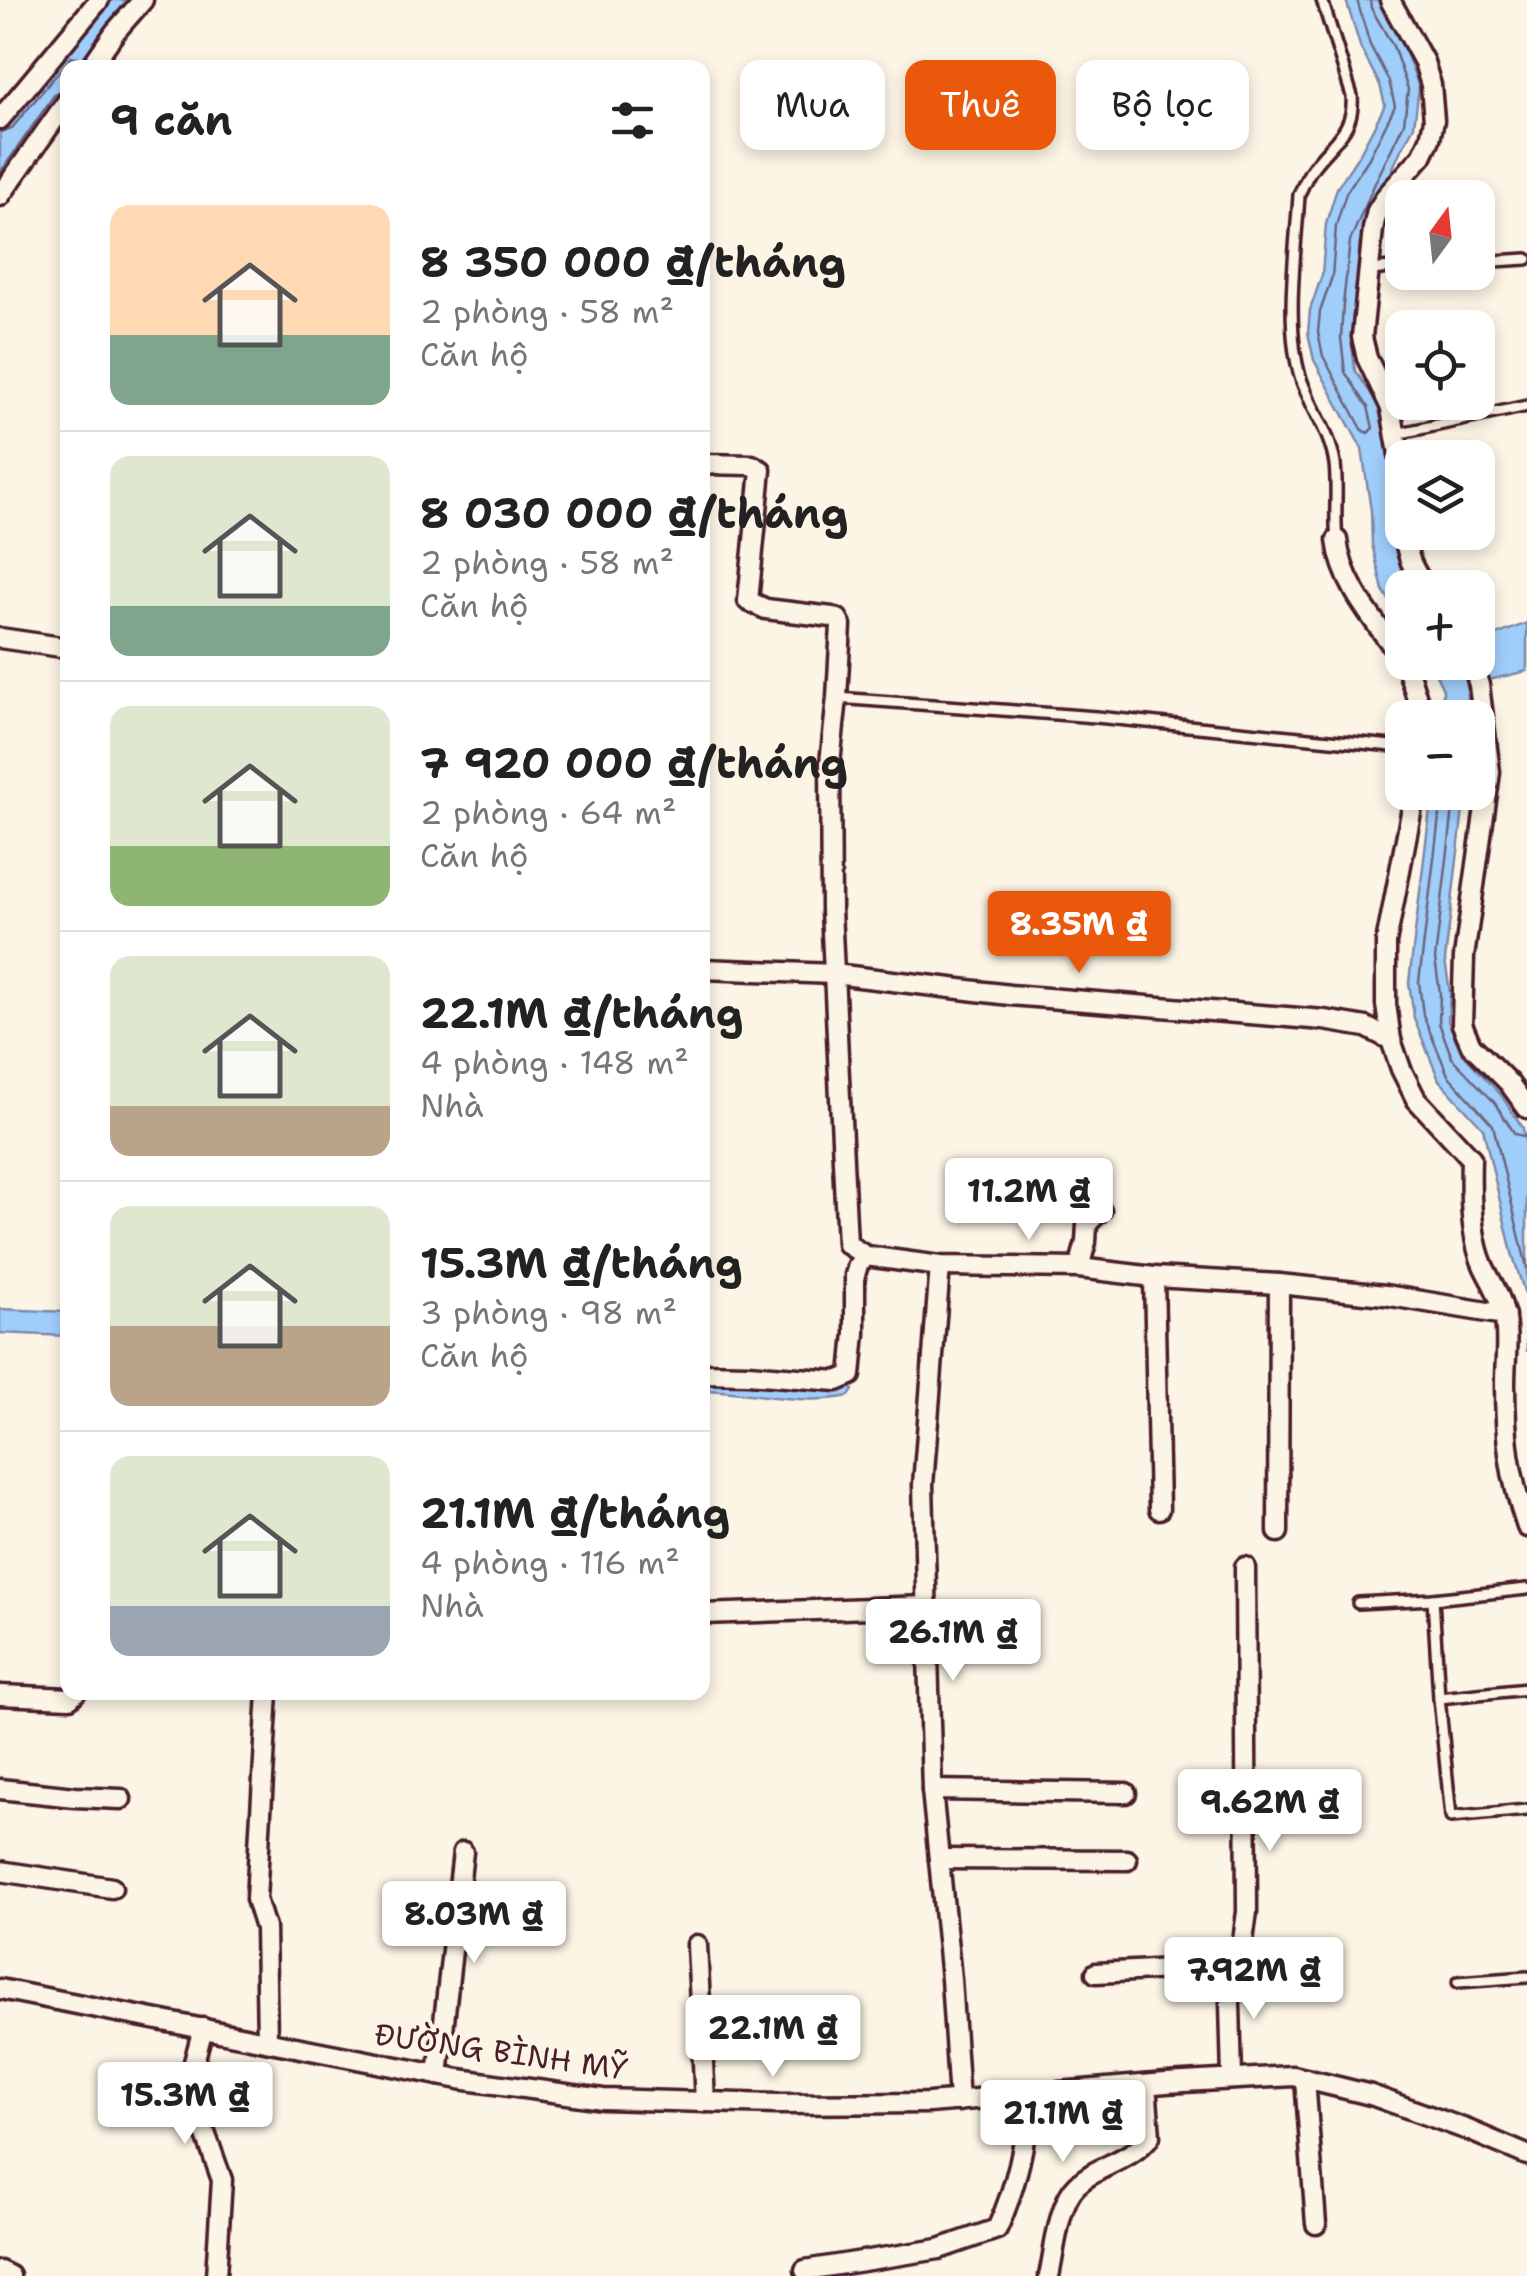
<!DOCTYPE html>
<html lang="vi">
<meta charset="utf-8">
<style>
body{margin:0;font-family:"Shantell Sans",sans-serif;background:#f2f2f2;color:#222;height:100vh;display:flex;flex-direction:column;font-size:38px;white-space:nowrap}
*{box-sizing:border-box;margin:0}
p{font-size:32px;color:#767676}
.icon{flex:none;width:55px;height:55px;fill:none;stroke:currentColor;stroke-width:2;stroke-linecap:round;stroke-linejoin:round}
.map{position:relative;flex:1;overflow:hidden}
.side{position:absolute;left:60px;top:60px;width:650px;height:1640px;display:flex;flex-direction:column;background:#fff;border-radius:20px;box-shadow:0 5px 15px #0003}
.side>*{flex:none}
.banner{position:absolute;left:740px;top:60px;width:635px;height:90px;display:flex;gap:20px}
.needle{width:65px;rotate:15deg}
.buttons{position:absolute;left:1385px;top:180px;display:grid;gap:20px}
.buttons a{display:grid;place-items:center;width:110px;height:110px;border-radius:20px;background:#fff;box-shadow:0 5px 15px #0003;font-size:50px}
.price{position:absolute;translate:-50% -85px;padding:0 22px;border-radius:10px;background:#fff;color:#222;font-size:32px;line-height:65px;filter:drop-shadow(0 2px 5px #0008)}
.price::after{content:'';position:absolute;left:50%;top:60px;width:30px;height:22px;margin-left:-15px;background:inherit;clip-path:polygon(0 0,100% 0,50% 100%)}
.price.active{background:#ea580c;color:#fff}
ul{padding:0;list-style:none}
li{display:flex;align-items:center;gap:30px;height:250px;padding:0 50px}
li+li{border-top:2px solid #e0e0e0}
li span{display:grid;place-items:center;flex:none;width:280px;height:200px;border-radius:20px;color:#555}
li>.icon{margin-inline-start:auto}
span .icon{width:120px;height:120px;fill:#fffc;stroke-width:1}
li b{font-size:42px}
h2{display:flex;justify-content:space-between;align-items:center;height:120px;padding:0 50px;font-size:42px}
.tag{padding:0 35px;border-radius:20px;background:#fff;box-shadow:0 5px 15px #0003;font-size:35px;line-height:90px}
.tag.active{background:#ea580c;color:#fff}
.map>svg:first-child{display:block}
.water{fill:#a0cefb;stroke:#7e88a8;stroke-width:2.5}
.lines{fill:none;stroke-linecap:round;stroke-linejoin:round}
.shore{stroke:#6c657e;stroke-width:2.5}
.lane-casing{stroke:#4a1f2b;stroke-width:16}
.street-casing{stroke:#4a1f2b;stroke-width:25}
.lane{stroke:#fcf5e5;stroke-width:9}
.street{stroke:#fcf5e5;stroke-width:18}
.labels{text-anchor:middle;stroke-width:8;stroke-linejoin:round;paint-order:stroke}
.street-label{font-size:30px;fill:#4a1f2b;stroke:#fcf5e5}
</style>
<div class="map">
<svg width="1527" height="2276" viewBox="0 0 1527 2276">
<rect width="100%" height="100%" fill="#fcf5e5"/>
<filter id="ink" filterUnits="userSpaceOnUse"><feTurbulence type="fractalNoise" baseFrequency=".01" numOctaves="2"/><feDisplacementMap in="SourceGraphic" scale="20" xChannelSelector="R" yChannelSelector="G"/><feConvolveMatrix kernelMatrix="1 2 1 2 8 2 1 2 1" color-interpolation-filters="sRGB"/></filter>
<g filter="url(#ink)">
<!-- water -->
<g class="water">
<polygon points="106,0 137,0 87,67 68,68 67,94 0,189 0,127"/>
<polygon points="1346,0 1379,0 1402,42 1419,87 1414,126 1400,152 1360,243 1351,337 1355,370 1378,404 1393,477 1400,561 1412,587 1402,588 1402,621 1383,590 1372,544 1371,511 1362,449 1314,360 1308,333 1310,310 1322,275 1326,224 1337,188 1360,153 1385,105 1380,85 1361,49"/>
<polygon points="1527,623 1527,671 1467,685 1467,717 1442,717 1443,690 1431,663 1478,662 1478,642"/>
<polygon points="1432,793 1465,793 1445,960 1450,993 1448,1021 1461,1052 1501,1095 1523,1128 1527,1153 1527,1352 1525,1294 1512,1253 1483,1128 1439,1080 1414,1018 1409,982"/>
<polygon points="0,1309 67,1312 67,1336 0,1333"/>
<path d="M703,1375l145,8 5,7 -4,6c-47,10 -98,-5 -146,-6z"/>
</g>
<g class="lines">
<!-- shore -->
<g class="shore">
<polyline points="1357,0 1370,45 1389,81 1395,106 1369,158 1346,193 1336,226 1332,277 1320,312 1318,332 1323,356 1363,431 1368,433 1373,428 1368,407 1345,372 1341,338 1343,305 1350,241 1375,183 1404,123 1408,89 1393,46 1371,8 1370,0"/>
<polyline points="0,132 12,128 71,57 78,58 79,66"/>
<polyline points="0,173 55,94 65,89"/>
<polyline points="1442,792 1419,982 1423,1015 1448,1075 1493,1125 1527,1268"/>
<polyline points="1455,792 1435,959 1440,993 1439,1023 1452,1058 1494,1102 1515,1134 1527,1137"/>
</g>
<defs>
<g id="lane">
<path d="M1322,0l30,96c3,34 -20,46 -38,70 -7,9 -11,19 -15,29 -3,54 -15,132 2,184 10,29 29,53 34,85 3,25 -1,51 2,76"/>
<polyline points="1478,262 1527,259"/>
<polyline points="1370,270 1402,267"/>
<polyline points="1396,434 1527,406"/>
<polyline points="837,698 1096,717 1402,747"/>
<polyline points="1433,1599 1439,1698 1451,1817 1527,1810"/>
<polyline points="1358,1603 1433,1599 1527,1589"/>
<polyline points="1439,1698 1527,1689"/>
<polyline points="1458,1982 1527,1977"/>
</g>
<g id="street">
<polyline points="1390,0 1424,62 1431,85 1434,120 1430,139 1422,156 1387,195 1377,211 1373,229 1362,337 1367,358 1391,408 1402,472"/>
<polyline points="90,68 115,32 143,0"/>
<polyline points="0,119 99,0"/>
<polyline points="0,196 68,100"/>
<polyline points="702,464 752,465 761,470 748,601 766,609 832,617 838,619 841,625 837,698 830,763 831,910 847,1244 866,1256 940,1266 1079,1268 1154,1277 1279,1284 1385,1295 1505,1315"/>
<path d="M1405,532c0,22 8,38 21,56"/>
<path d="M1337,540c5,46 40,83 65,119"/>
<polyline points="0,638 68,648"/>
<polyline points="1405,662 1418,701 1418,718"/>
<polyline points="1472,662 1479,685 1490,772 1464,957 1462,1024 1471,1045 1509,1083 1527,1108"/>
<path d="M702,969l132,5 176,21 314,25 42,7 25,13 10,29 15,30 55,59c-1,32 -1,77 12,107 7,16 18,30 21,49 5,22 1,46 1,69 0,54 4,92 22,144"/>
<polyline points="1391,1040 1386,1004 1386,943 1415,792"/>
<polyline points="940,1266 923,1485 932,1790 951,1979 959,2101"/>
<polyline points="1079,1268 1086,1242 1087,1224 1101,1210"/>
<polyline points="1154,1277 1159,1509"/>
<polyline points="702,1373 748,1374 837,1381 851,1375 855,1333 855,1275 858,1265 866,1256"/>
<polyline points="1278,1532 1279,1284"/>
<polyline points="702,1614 927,1606"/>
<polyline points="0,1695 70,1698 76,1692"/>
<polyline points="0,1789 75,1797 121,1799"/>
<polyline points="932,1790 1126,1793"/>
<polyline points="939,1859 1127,1860"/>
<polyline points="0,1871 112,1888"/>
<polyline points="697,1945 705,2102"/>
<polyline points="1229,1966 1232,2079"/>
<polyline points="1096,1973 1229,1966 1241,1955 1247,1912 1245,1567"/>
<polyline points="0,1989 459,2079 603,2099 777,2104 929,2103 1166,2083 1293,2076 1371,2095 1468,2130 1527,2155"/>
<polyline points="203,2028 188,2085 222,2180 216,2276"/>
<polyline points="267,2040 265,1928 256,1899 268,1692"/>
<polyline points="438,2075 463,1852"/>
<polyline points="1305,2079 1316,2224"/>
<path d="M805,2270l134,-21 58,-20c20,-43 28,-86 33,-133"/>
<polyline points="0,2271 10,2276"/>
<path d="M1049,2276c6,-26 9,-73 28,-91 22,-21 52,-22 73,-49l-4,-51"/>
</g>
</defs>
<!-- lane casing -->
<use href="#lane" class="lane-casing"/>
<!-- street casing -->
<use href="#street" class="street-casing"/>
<!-- lane -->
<use href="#lane" class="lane"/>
<!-- street -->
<use href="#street" class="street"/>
</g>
</g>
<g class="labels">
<!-- street labels -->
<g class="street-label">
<text transform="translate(501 2052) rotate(8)" y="10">ĐƯỜNG BÌNH MỸ</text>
</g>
</g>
</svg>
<div class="buttons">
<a><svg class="needle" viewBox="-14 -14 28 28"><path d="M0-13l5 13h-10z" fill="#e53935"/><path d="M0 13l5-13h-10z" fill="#767676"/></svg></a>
<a><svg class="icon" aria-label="locate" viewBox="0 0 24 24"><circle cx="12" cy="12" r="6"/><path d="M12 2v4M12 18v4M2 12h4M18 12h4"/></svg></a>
<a><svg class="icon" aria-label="layers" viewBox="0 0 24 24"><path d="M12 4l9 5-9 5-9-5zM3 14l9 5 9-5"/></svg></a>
<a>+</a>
<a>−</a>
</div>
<b class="price active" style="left:1079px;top:976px">8.35M ₫</b>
<b class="price" style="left:1029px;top:1243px">11.2M ₫</b>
<b class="price" style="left:953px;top:1684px">26.1M ₫</b>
<b class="price" style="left:1270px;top:1854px">9.62M ₫</b>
<b class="price" style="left:474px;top:1966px">8.03M ₫</b>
<b class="price" style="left:1254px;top:2022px">7.92M ₫</b>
<b class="price" style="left:773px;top:2080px">22.1M ₫</b>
<b class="price" style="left:185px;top:2147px">15.3M ₫</b>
<b class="price" style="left:1063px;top:2165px">21.1M ₫</b>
<div class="banner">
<a class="tag">Mua</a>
<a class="tag active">Thuê</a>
<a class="tag">Bộ lọc</a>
</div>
<section class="side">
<h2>9 căn<svg class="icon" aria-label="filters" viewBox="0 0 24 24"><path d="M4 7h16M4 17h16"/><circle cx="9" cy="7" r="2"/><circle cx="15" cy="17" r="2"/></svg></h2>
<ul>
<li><span style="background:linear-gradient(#ffd9b3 65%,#7fa58c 0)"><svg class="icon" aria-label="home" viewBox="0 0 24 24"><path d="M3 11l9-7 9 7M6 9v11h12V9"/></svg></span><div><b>8 350 000 ₫/tháng</b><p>2 phòng · 58 m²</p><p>Căn hộ</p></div></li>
<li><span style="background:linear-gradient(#dfe7d0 75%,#7fa58c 0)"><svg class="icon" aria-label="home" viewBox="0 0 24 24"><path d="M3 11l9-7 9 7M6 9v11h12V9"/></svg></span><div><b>8 030 000 ₫/tháng</b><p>2 phòng · 58 m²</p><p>Căn hộ</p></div></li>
<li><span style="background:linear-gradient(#dfe7d0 70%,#8fb573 0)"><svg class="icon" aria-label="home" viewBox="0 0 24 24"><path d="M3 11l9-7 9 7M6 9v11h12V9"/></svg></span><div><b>7 920 000 ₫/tháng</b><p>2 phòng · 64 m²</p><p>Căn hộ</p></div></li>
<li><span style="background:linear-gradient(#dfe7d0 75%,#b9a48a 0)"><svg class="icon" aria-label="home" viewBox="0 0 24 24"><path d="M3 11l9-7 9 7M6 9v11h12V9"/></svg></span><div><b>22.1M ₫/tháng</b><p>4 phòng · 148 m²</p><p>Nhà</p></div></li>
<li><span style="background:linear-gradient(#dfe7d0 60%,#b9a48a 0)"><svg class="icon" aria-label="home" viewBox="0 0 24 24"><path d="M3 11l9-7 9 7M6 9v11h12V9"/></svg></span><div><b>15.3M ₫/tháng</b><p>3 phòng · 98 m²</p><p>Căn hộ</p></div></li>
<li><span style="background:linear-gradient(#dfe7d0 75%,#9aa5b1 0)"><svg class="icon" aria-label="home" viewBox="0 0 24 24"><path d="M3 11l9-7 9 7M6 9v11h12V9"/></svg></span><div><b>21.1M ₫/tháng</b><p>4 phòng · 116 m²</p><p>Nhà</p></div></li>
</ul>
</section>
</div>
